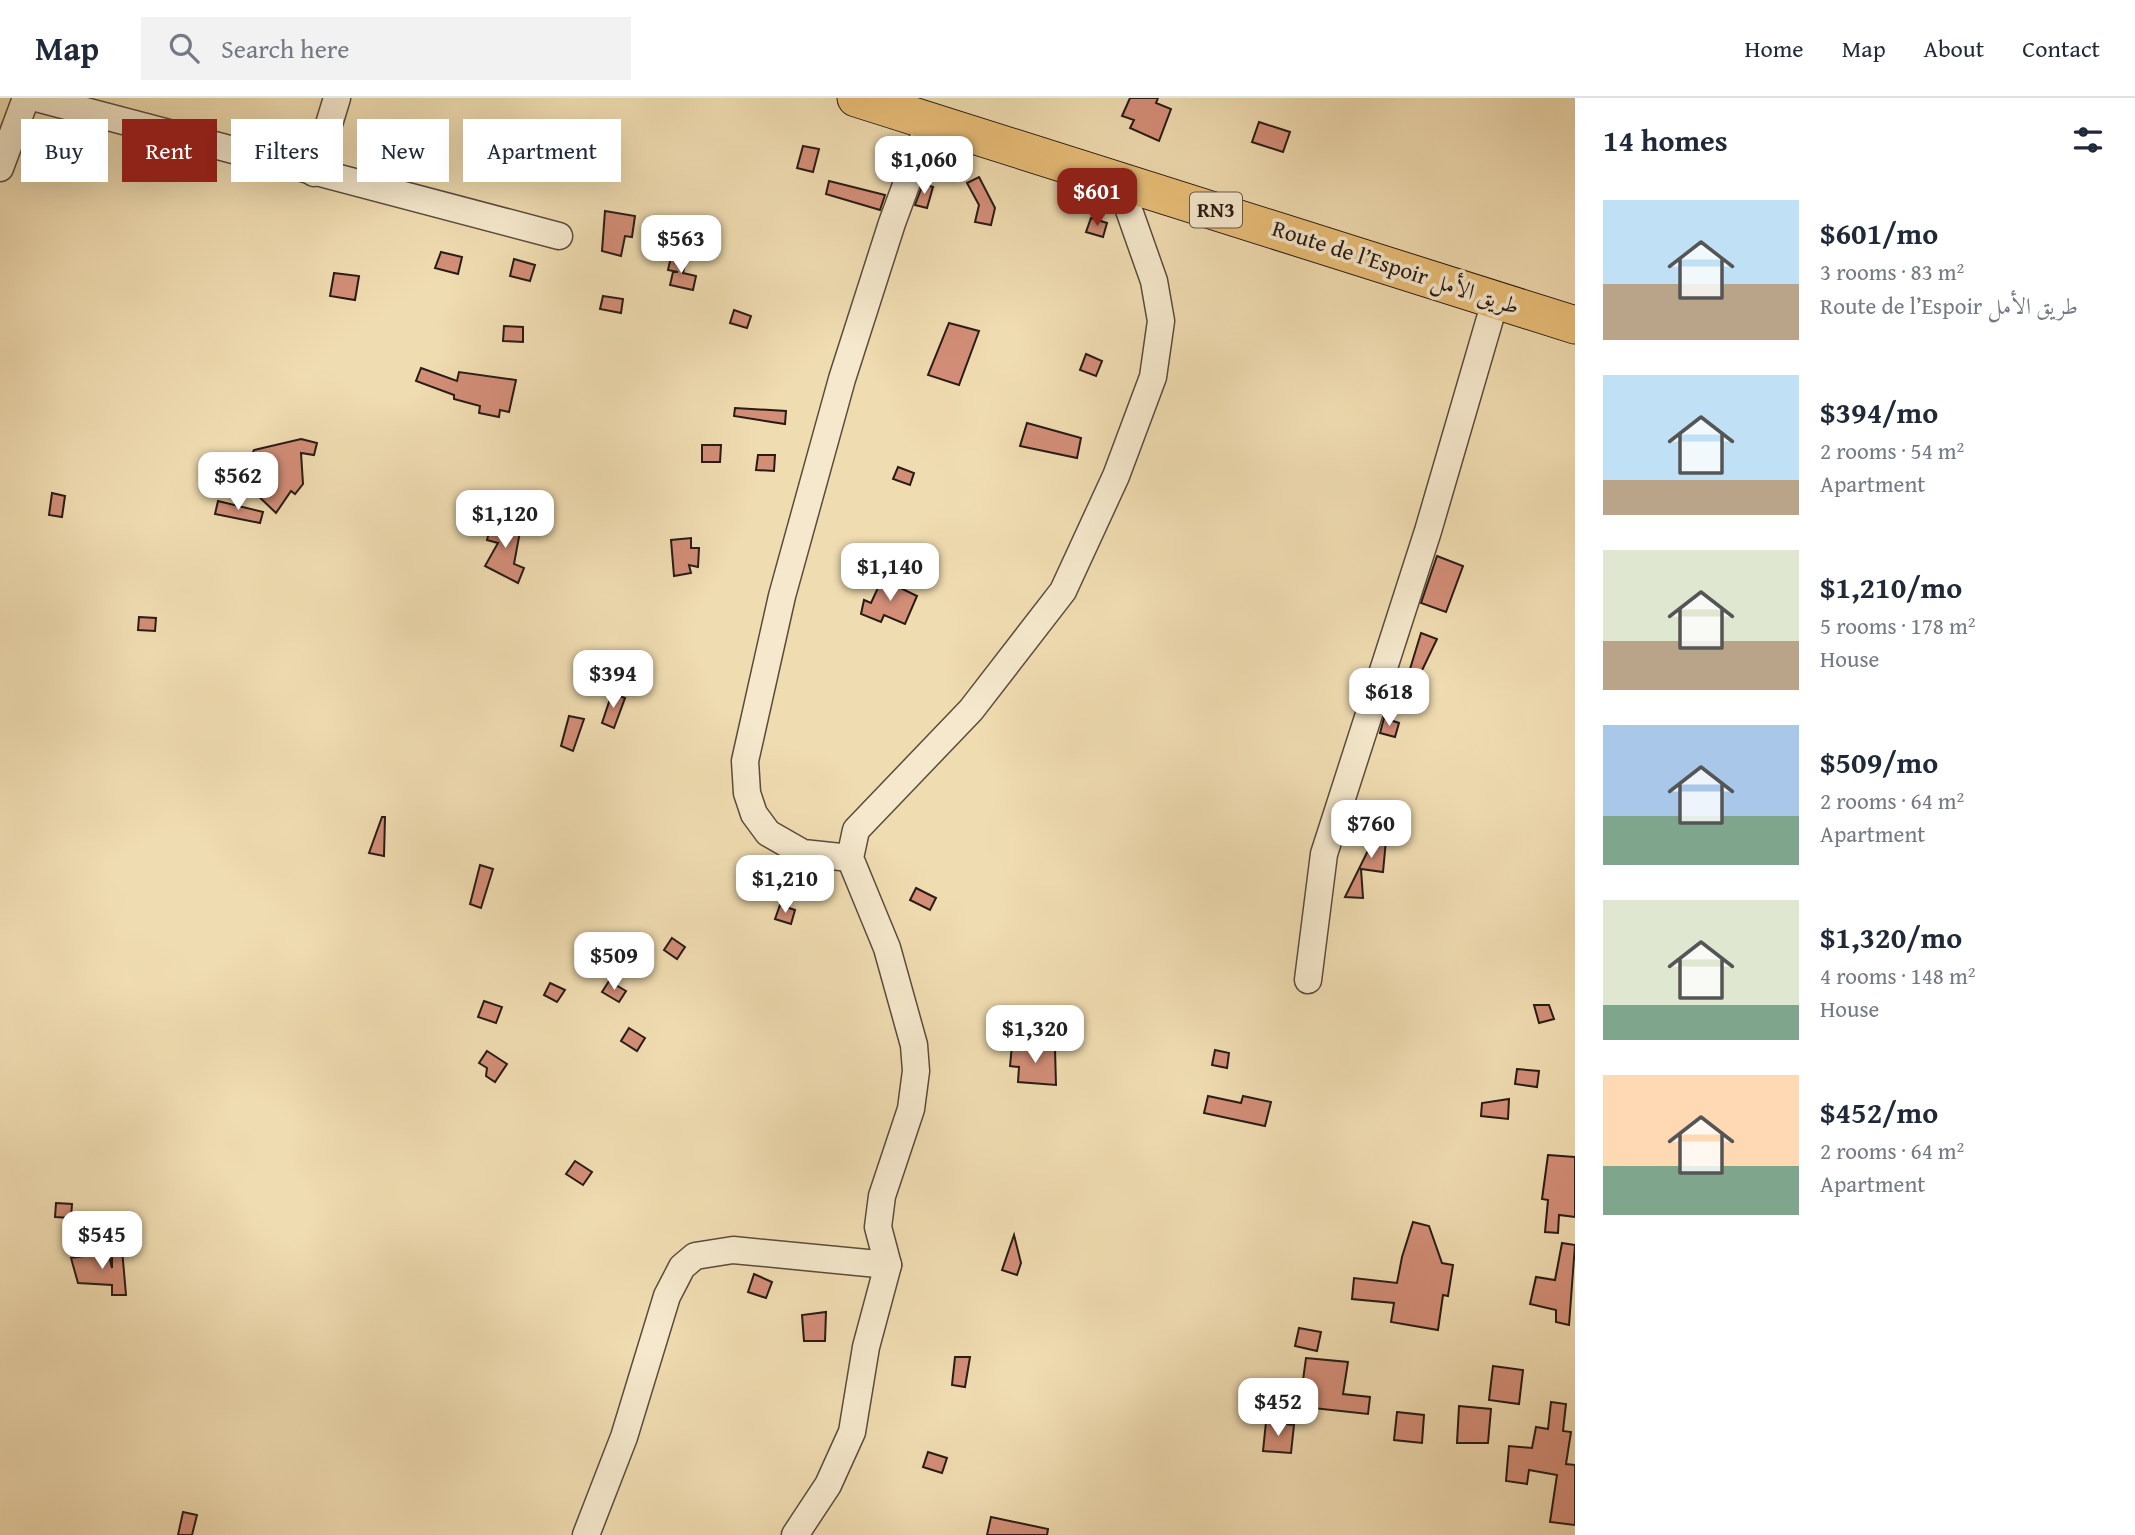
<!DOCTYPE html>
<meta charset="utf-8">
<style>
body{margin:0;font-family:"Gentium Book Plus",Amiri,serif;background:#f2f2f3;color:#1f2937;height:100vh;display:flex;flex-direction:column;font-size:26px;white-space:nowrap}
*{box-sizing:border-box;margin:0}
p{font-size:23px;color:#747a83}
.icon{flex:none;width:38px;height:38px;fill:none;stroke:currentColor;stroke-width:2;stroke-linecap:round;stroke-linejoin:round}
.map{position:relative;flex:1;overflow:hidden}
.details{display:flex;flex-direction:column;background:#fff;width:560px}
.details>*{flex:none}
.guide{position:absolute;left:21px;top:21px;width:665px;height:63px;display:flex;gap:14px}
.price{position:absolute;translate:-50% -60px;padding:0 16px;border-radius:14px;background:#fff;color:#222;font-size:23px;line-height:46px;filter:drop-shadow(0 2px 4px #0008)}
.price::after{content:'';position:absolute;left:50%;top:42px;width:21px;height:16px;margin-left:-10px;background:inherit;clip-path:polygon(0 0,100% 0,50% 100%)}
.price.current{background:#8f2418;color:#fff}
ul{padding:0;list-style:none}
li{display:flex;align-items:center;gap:21px;height:175px;padding:0 28px}
li span{display:grid;place-items:center;flex:none;width:196px;height:140px;border-radius:0px;color:#555}
li>.icon{margin-inline-start:auto}
span .icon{width:84px;height:84px;fill:#fffc;stroke-width:1}
li b{font-size:30px}
h2{display:flex;justify-content:space-between;align-items:center;height:84px;padding:0 28px;font-size:30px}
.chip{padding:0 24px;border-radius:0px;background:#fff;box-shadow:0 7px 28px #0002;font-size:24px;line-height:63px}
.chip.current{background:#8f2418;color:#fff}
header{display:flex;align-items:center;gap:42px;box-sizing:border-box;height:98px;padding:0 35px;background:#fff;border-bottom:2px solid #e0e1e3}
header strong{font-size:33px}
nav{display:flex;gap:38px;margin-inline-start:auto;font-size:24px}
.search{width:490px;height:63px;background:#f2f2f3;display:flex;align-items:center;gap:18px;box-sizing:border-box;padding:0 24px;border-radius:0px;color:#747a83;font-size:26px}
main{display:flex;flex:1;min-height:0}
.map>svg:first-child{display:block}
.building{fill:#d38e78;stroke:#281c15;stroke-width:2}
.lines{fill:none;stroke-linecap:round;stroke-linejoin:round}
.minor-casing{stroke:#5a4c3c;stroke-width:29}
.highway-casing{stroke:#281c15;stroke-width:39}
.minor{stroke:#f5e8cc;stroke-width:26}
.highway{stroke:#e8be78;stroke-width:37}
.labels{text-anchor:middle;stroke-width:7;stroke-linejoin:round;paint-order:stroke}
.shield{fill:#f5e8cc;stroke:#66594c;stroke-width:2}
.shield-label{font-size:21px;font-weight:bold;fill:#281c15}
.street-label{font-size:23px;fill:#281c15;stroke:#f5e8cc}
</style>
<header>
<strong>Map</strong>
<div class="search"><svg class="icon" aria-label="search" viewBox="0 0 24 24"><circle cx="10" cy="10" r="6"/><path d="M15 15l6 6"/></svg>Search here</div>
<nav><a>Home</a><a>Map</a><a>About</a><a>Contact</a></nav>
</header>
<main>
<div class="map">
<svg width="1575" height="1437" viewBox="0 0 1575 1437">
<rect width="100%" height="100%" fill="#f0dcb1"/>
<filter id="stains"><feTurbulence type="fractalNoise" baseFrequency=".00286" numOctaves="4"/><feColorMatrix values="0 0 0 0 .2 0 0 0 0 .09 0 0 0 0 .02 0 0 0 .5 -.17"/></filter>
<radialGradient id="worn" r=".72"><stop offset=".6" stop-color="#630" stop-opacity="0"/><stop offset="1" stop-color="#630" stop-opacity=".3"/></radialGradient>
<!-- building -->
<g class="building">
<polygon points="1130,0 1158,0 1156,5 1171,11 1159,43 1130,30 1134,22 1122,18"/>
<polygon points="1259,24 1290,34 1283,54 1252,44"/>
<polygon points="803,48 819,51 813,74 797,70"/>
<polygon points="979,79 995,110 991,127 975,124 979,107 967,85"/>
<polygon points="829,83 885,97 880,112 826,96"/>
<polygon points="923,86 933,89 927,110 915,107"/>
<polygon points="605,113 635,118 632,139 625,138 621,158 602,153"/>
<polygon points="1091,120 1107,125 1103,139 1086,134"/>
<polygon points="441,154 462,159 458,176 435,170"/>
<polygon points="671,159 686,162 683,175 696,178 693,192 670,187 673,174 678,174 668,172"/>
<polygon points="514,161 535,167 530,183 510,178"/>
<polygon points="334,175 359,178 355,202 330,198"/>
<polygon points="603,198 623,201 621,215 600,211"/>
<polygon points="734,212 751,218 747,230 730,225"/>
<polygon points="949,225 979,233 959,287 928,277"/>
<polygon points="504,228 523,229 523,244 503,243"/>
<polygon points="1086,256 1102,263 1096,278 1080,272"/>
<polygon points="421,270 457,283 459,274 516,282 509,314 500,312 499,319 479,315 480,308 454,301 454,297 416,283"/>
<polygon points="735,310 786,313 785,326 734,318"/>
<polygon points="1027,325 1081,340 1077,360 1020,348"/>
<polygon points="301,341 317,345 314,357 301,355 303,386 295,396 291,393 276,415 253,393 257,390 248,383 259,372 249,362 254,352"/>
<polygon points="702,347 721,347 720,364 702,364"/>
<polygon points="758,357 775,357 774,373 756,372"/>
<polygon points="898,369 914,375 910,387 893,381"/>
<polygon points="52,395 65,398 62,419 49,417"/>
<polygon points="218,403 263,414 260,425 215,416"/>
<polygon points="492,422 521,428 514,466 524,470 518,485 485,468 498,445 487,442"/>
<polygon points="691,440 691,450 699,450 698,469 689,467 691,475 674,478 671,442"/>
<polygon points="1437,458 1463,468 1446,514 1421,505"/>
<polygon points="882,481 917,498 905,526 884,517 881,524 861,516 864,502 871,505"/>
<polygon points="139,519 156,520 155,533 138,532"/>
<polygon points="1421,535 1437,541 1415,587 1406,584"/>
<polygon points="612,595 625,600 614,630 602,625"/>
<polygon points="569,618 584,621 573,653 561,648"/>
<polygon points="1384,620 1399,625 1395,639 1380,635"/>
<polygon points="1389,710 1383,774 1361,771 1363,800 1345,799"/>
<polygon points="382,719 385,719 384,758 369,755"/>
<polygon points="480,767 493,771 481,810 470,806"/>
<polygon points="916,790 936,800 930,812 910,802"/>
<polygon points="780,807 795,812 791,826 775,821"/>
<polygon points="672,840 685,849 677,861 664,852"/>
<polygon points="609,883 626,893 619,904 602,894"/>
<polygon points="550,885 565,892 557,904 544,897"/>
<polygon points="484,903 502,909 496,925 478,919"/>
<polygon points="1534,907 1549,907 1554,921 1539,925"/>
<polygon points="629,930 645,940 637,953 621,943"/>
<polygon points="1012,947 1055,951 1056,987 1018,984 1019,969 1010,968"/>
<polygon points="1215,952 1229,955 1227,970 1212,967"/>
<polygon points="487,953 507,966 495,984 486,978 487,970 479,965"/>
<polygon points="1517,971 1539,973 1537,989 1515,986"/>
<polygon points="1208,998 1241,1005 1243,998 1271,1004 1265,1028 1204,1015"/>
<polygon points="1509,1001 1508,1021 1481,1018 1482,1005"/>
<polygon points="1548,1057 1575,1059 1575,1119 1559,1117 1558,1135 1545,1134 1548,1102 1542,1101"/>
<polygon points="575,1063 592,1074 583,1087 566,1076"/>
<polygon points="56,1105 72,1106 71,1120 55,1119"/>
<polygon points="1413,1124 1429,1128 1442,1165 1453,1167 1448,1198 1443,1197 1438,1232 1391,1224 1394,1205 1352,1201 1354,1180 1397,1185 1402,1159"/>
<polygon points="1014,1137 1021,1165 1017,1177 1002,1172"/>
<polygon points="1562,1145 1575,1147 1569,1227 1556,1224 1556,1212 1530,1206 1536,1179 1555,1182"/>
<polygon points="122,1151 126,1197 112,1197 112,1187 78,1185 71,1160 108,1154 112,1170 112,1152"/>
<polygon points="754,1176 772,1184 766,1200 748,1194"/>
<polygon points="826,1214 825,1243 804,1243 802,1217"/>
<polygon points="1299,1230 1321,1234 1317,1253 1295,1248"/>
<polygon points="955,1259 970,1259 965,1289 952,1287"/>
<polygon points="1306,1260 1348,1264 1343,1296 1370,1299 1368,1316 1313,1310 1303,1306 1309,1284 1303,1282"/>
<polygon points="1493,1268 1523,1272 1519,1306 1489,1302"/>
<polygon points="1551,1304 1566,1306 1563,1333 1571,1334 1566,1366 1575,1367 1575,1427 1550,1424 1557,1377 1529,1372 1527,1386 1506,1383 1509,1348 1532,1350 1536,1329 1548,1331"/>
<polygon points="1254,1306 1294,1317 1293,1326 1251,1319"/>
<polygon points="1459,1308 1491,1311 1488,1345 1457,1345"/>
<polygon points="1397,1314 1424,1317 1422,1345 1394,1342"/>
<polygon points="1266,1324 1294,1327 1291,1355 1263,1353"/>
<polygon points="928,1354 947,1360 942,1375 923,1369"/>
<polygon points="183,1414 197,1417 192,1437 178,1437"/>
<polygon points="991,1419 1048,1431 1047,1437 987,1437"/>
</g>
<g class="lines">
<defs>
<g id="minor">
<polyline points="36,0 559,138"/>
<polyline points="0,70 26,0"/>
<polyline points="314,75 337,0"/>
<polyline points="850,760 803,755 768,735 754,716 747,695 745,663 782,498 842,281 892,125 930,22"/>
<polyline points="1308,882 1324,756 1428,433 1496,200"/>
<polyline points="586,1437 624,1339 667,1198 682,1169 695,1158 733,1152 888,1167"/>
<polyline points="795,1437 828,1387 852,1334 866,1249 888,1167 878,1129 882,1098 911,1011 916,973 914,947 887,850 850,760 856,732 971,612 1063,493 1116,378 1153,279 1161,223 1154,183 1118,81"/>
</g>
<polyline id="highway" points="856,0 1575,227"/>
</defs>
<!-- minor casing -->
<use href="#minor" class="minor-casing"/>
<!-- highway casing -->
<use href="#highway" class="highway-casing"/>
<!-- minor -->
<use href="#minor" class="minor"/>
<!-- highway -->
<use href="#highway" class="highway"/>
</g>
<g class="labels">
<!-- shield labels -->
<rect class="shield" x="1190" y="94.5" width="52" height="35" rx="5"/>
<g class="shield-label">
<text x="1216" y="119">RN3</text>
</g>
<!-- street labels -->
<g class="street-label">
<text transform="translate(1396 169) rotate(18)" y="8">Route de l’Espoir طريق الأمل</text>
</g>
</g>
<rect width="100%" height="100%" filter="url(#stains)"/>
<rect width="100%" height="100%" fill="url(#worn)"/>
</svg>
<b class="price" style="left:924px;top:98px">$1,060</b>
<b class="price current" style="left:1097px;top:130px">$601</b>
<b class="price" style="left:681px;top:177px">$563</b>
<b class="price" style="left:238px;top:414px">$562</b>
<b class="price" style="left:505px;top:452px">$1,120</b>
<b class="price" style="left:890px;top:505px">$1,140</b>
<b class="price" style="left:613px;top:612px">$394</b>
<b class="price" style="left:1389px;top:630px">$618</b>
<b class="price" style="left:1371px;top:762px">$760</b>
<b class="price" style="left:785px;top:817px">$1,210</b>
<b class="price" style="left:614px;top:894px">$509</b>
<b class="price" style="left:1035px;top:967px">$1,320</b>
<b class="price" style="left:102px;top:1173px">$545</b>
<b class="price" style="left:1278px;top:1340px">$452</b>
<div class="guide">
<a class="chip">Buy</a>
<a class="chip current">Rent</a>
<a class="chip">Filters</a>
<a class="chip">New</a>
<a class="chip">Apartment</a>
</div>
</div>
<section class="details">
<h2>14 homes<svg class="icon" aria-label="filters" viewBox="0 0 24 24"><path d="M4 7h16M4 17h16"/><circle cx="9" cy="7" r="2"/><circle cx="15" cy="17" r="2"/></svg></h2>
<ul>
<li><span style="background:linear-gradient(#bfe0f5 60%,#b9a48a 0)"><svg class="icon" aria-label="home" viewBox="0 0 24 24"><path d="M3 11l9-7 9 7M6 9v11h12V9"/></svg></span><div><b>$601/mo</b><p>3 rooms · 83 m²</p><p>Route de l’Espoir طريق الأمل</p></div></li>
<li><span style="background:linear-gradient(#bfe0f5 75%,#b9a48a 0)"><svg class="icon" aria-label="home" viewBox="0 0 24 24"><path d="M3 11l9-7 9 7M6 9v11h12V9"/></svg></span><div><b>$394/mo</b><p>2 rooms · 54 m²</p><p>Apartment</p></div></li>
<li><span style="background:linear-gradient(#dfe7d0 65%,#b9a48a 0)"><svg class="icon" aria-label="home" viewBox="0 0 24 24"><path d="M3 11l9-7 9 7M6 9v11h12V9"/></svg></span><div><b>$1,210/mo</b><p>5 rooms · 178 m²</p><p>House</p></div></li>
<li><span style="background:linear-gradient(#a9c7e8 65%,#7fa58c 0)"><svg class="icon" aria-label="home" viewBox="0 0 24 24"><path d="M3 11l9-7 9 7M6 9v11h12V9"/></svg></span><div><b>$509/mo</b><p>2 rooms · 64 m²</p><p>Apartment</p></div></li>
<li><span style="background:linear-gradient(#dfe7d0 75%,#7fa58c 0)"><svg class="icon" aria-label="home" viewBox="0 0 24 24"><path d="M3 11l9-7 9 7M6 9v11h12V9"/></svg></span><div><b>$1,320/mo</b><p>4 rooms · 148 m²</p><p>House</p></div></li>
<li><span style="background:linear-gradient(#ffd9b3 65%,#7fa58c 0)"><svg class="icon" aria-label="home" viewBox="0 0 24 24"><path d="M3 11l9-7 9 7M6 9v11h12V9"/></svg></span><div><b>$452/mo</b><p>2 rooms · 64 m²</p><p>Apartment</p></div></li>
</ul>
</section>
</main>
